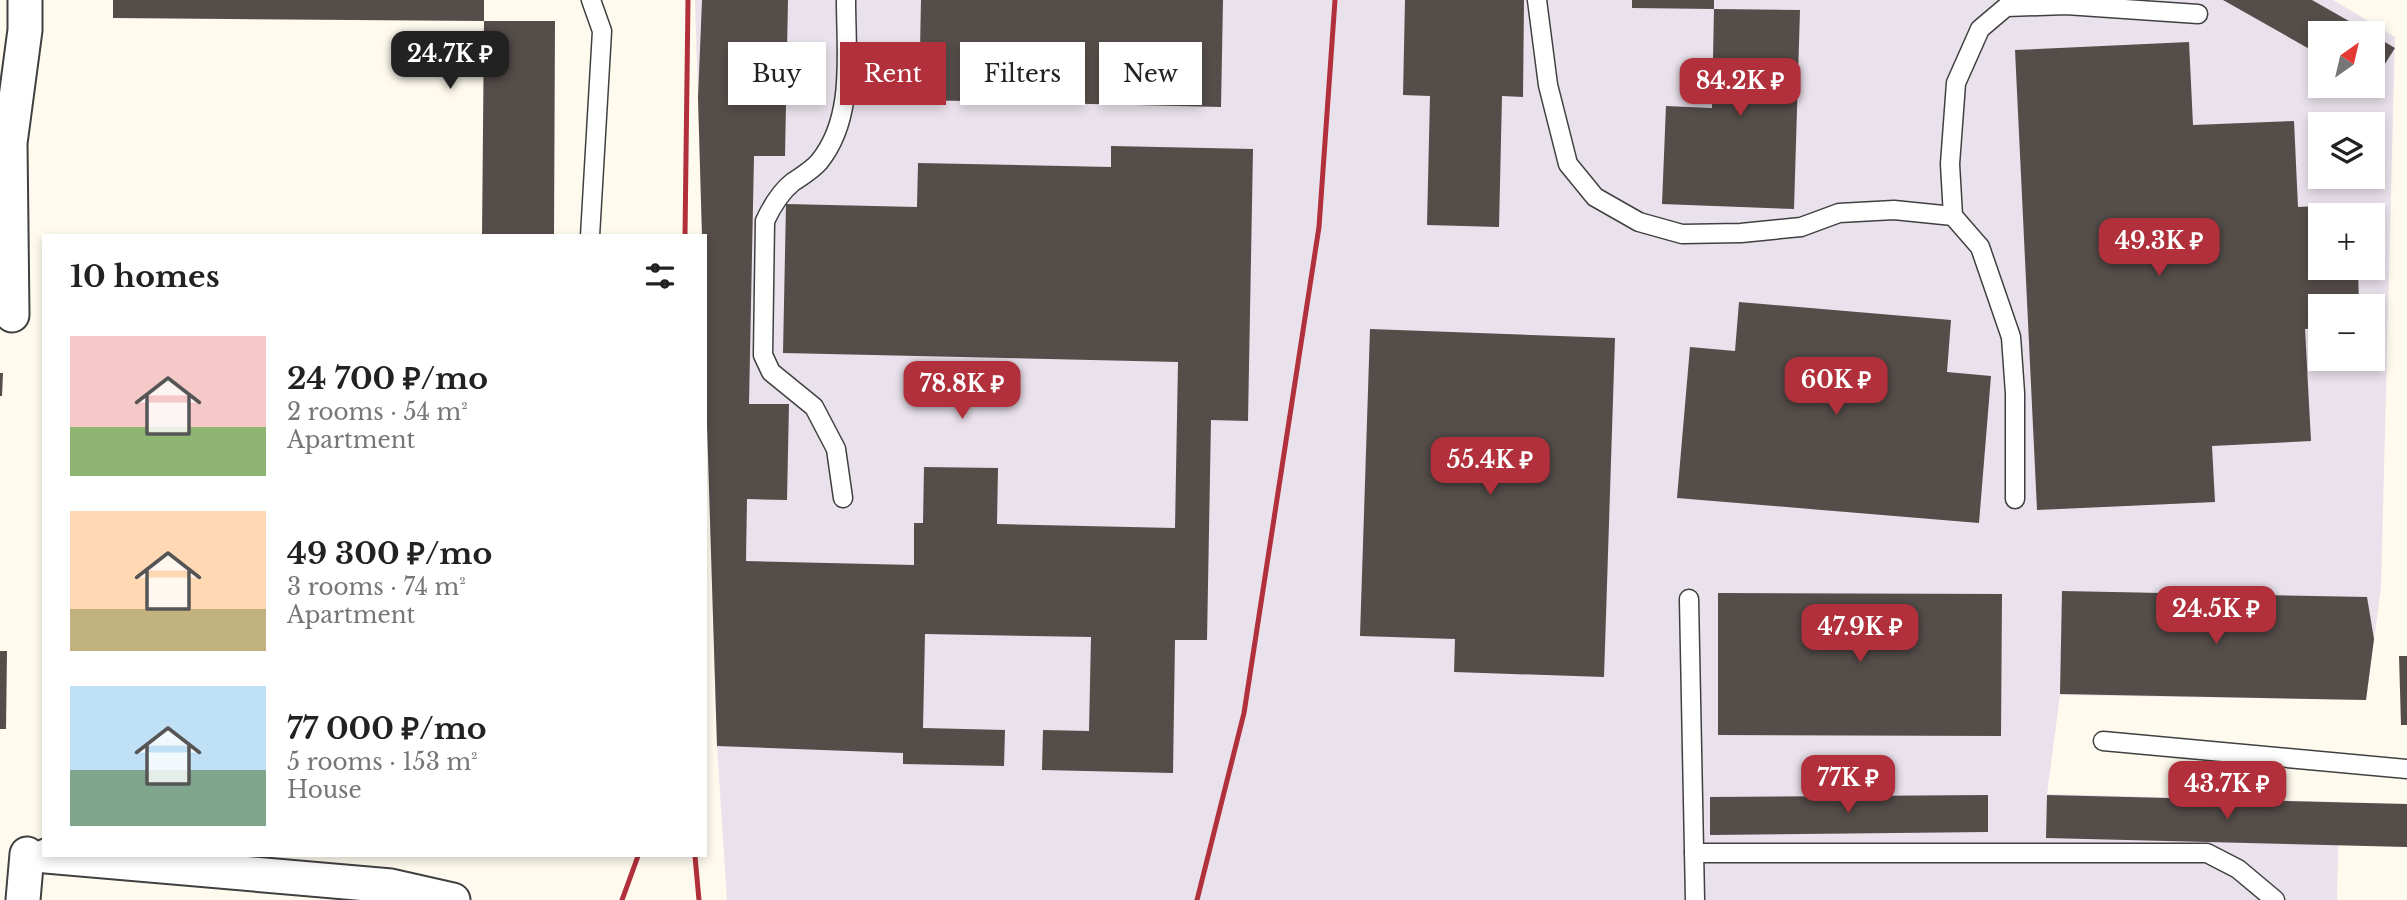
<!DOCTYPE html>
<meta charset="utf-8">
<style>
body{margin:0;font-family:"Libre Baskerville",serif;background:#f6f6f6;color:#222;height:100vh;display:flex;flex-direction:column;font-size:26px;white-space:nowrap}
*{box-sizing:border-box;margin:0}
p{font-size:23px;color:#767676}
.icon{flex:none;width:38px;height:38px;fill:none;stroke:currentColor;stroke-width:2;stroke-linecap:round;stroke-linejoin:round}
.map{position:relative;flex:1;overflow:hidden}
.side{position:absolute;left:42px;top:234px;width:665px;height:623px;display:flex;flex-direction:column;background:#fff;border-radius:0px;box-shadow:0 4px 10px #0003}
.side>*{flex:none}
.top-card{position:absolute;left:728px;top:42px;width:665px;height:63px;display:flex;gap:14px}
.needle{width:46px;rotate:34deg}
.controls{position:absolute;left:2308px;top:21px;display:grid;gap:14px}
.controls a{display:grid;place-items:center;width:77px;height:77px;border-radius:0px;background:#fff;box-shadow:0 4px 10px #0003;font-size:35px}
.price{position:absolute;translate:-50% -60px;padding:0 16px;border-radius:14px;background:#b1303b;color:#fff;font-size:23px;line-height:46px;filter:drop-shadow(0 2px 4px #0008)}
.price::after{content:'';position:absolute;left:50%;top:42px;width:21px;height:16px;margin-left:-10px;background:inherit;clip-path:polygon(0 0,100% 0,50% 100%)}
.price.selected{background:#222;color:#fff}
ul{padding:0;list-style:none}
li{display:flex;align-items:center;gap:21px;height:175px;padding:0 28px}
li span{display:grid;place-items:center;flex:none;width:196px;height:140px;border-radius:0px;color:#555}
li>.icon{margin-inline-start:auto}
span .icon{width:84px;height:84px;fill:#fffc;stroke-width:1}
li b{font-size:30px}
h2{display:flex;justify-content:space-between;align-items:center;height:84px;padding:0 28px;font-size:30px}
.pill{padding:0 24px;border-radius:0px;background:#fff;box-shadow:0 4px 10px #0003;font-size:24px;line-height:63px}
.pill.selected{background:#b1303b;color:#fff}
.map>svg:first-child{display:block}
.industrial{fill:#e9e1eb;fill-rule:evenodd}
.building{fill:#544d4a}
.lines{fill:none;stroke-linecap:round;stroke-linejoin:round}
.service-casing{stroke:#404040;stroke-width:21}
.minor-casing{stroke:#404040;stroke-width:37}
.service{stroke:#fff;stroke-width:18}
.minor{stroke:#fff;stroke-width:33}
.rail{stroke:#b1303b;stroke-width:5}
</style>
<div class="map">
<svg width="2407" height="900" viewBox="0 0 2407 900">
<rect width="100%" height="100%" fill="#fefaee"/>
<!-- industrial -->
<path class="industrial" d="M695,0h1638l62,37 -14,550 -15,113 -306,-5 -13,99 292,8 -2,98h-1610l-10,-154 -12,-387v-123h-3zM2320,33h53v53h-53zM2320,124h53v53h-53zM2320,215h53v53h-53zM2320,306h53v53h-53z"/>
<!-- building -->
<g class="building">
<polygon points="113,0 484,0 484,21 555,21 554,236 482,236 484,21 113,18"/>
<polygon points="702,0 788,0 785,156 754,156 749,404 789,404 787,500 747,499 746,561 914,565 914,523 923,523 924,467 998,468 997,524 1175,528 1178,362 783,353 786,204 917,207 918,163 1111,167 1111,146 1253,149 1248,421 1211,420 1207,640 1175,640 1173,773 1042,770 1043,730 1089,731 1091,637 925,634 923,728 1005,730 1004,766 903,764 903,753 717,746 705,359 705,236 702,236 698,98"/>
<polygon points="921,0 1223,0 1221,107 919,100"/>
<polygon points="1405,0 1524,0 1523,97 1502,96 1499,227 1427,225 1430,96 1403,95"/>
<polygon points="1632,0 1714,0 1714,9 1632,8"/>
<polygon points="2223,0 2312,0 2370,33 2320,33 2320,55"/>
<polygon points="1714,9 1800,10 1794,209 1662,204 1666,106 1712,108"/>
<polygon points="2373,35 2395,48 2373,83"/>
<polygon points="2189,42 2193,125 2294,121 2298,207 2355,204 2355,215 2320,215 2320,268 2358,268 2359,306 2320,306 2320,328 2305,329 2311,441 2212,446 2215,502 2037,510 2015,50"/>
<polygon points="1739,302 1951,320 1947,372 1991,376 1979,523 1677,498 1690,347 1735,351"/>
<polygon points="1370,329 1615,338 1604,677 1454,672 1455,639 1360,636"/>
<polygon points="0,373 3,373 2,396 0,396"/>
<polygon points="2062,591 2367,597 2374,639 2366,700 2060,694"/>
<polygon points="1718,593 2002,594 2001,736 1718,735"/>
<polygon points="0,651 7,651 6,729 0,729"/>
<polygon points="2399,656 2407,656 2407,725 2401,725"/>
<polygon points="1988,795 1988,832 1710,835 1710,797"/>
<polygon points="2047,795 2407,804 2407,847 2046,838"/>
</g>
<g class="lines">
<defs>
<g id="service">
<polyline points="1537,0 1548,85 1568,164 1595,197 1639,222 1682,234 1741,233 1801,227 1839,213 1894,210 1953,216 1980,247 2011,337 2015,393 2015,499"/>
<polyline points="1953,216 1950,164 1956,83 1980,29 2006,7 2066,5 2198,14"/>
<polyline points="590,236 602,31 591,0"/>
<path d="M843,498l-7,-49 -22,-42 -43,-35 -8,-17 2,-134c7,-15 15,-29 28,-39 10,-7 18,-11 26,-20 36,-44 27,-108 27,-162"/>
<polyline points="1689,599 1695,900"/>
<polyline points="2103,741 2407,769"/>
<polyline points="1694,853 2207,853 2238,869 2275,900"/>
</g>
<g id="minor">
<polyline points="12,315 10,143 25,30 25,0"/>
<polyline points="46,856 391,886 453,900"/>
<polyline points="23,900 27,854"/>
</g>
</defs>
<!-- service casing -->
<use href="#service" class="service-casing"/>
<!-- minor casing -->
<use href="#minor" class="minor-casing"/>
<!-- service -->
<use href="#service" class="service"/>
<!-- minor -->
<use href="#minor" class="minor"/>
<!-- rail -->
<g class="rail">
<polyline points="685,236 688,0"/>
<polyline points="695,856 699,900"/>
<polyline points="622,900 638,856"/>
<polyline points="1197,900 1244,713 1319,227 1335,0"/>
</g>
</g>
</svg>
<div class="controls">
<a><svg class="needle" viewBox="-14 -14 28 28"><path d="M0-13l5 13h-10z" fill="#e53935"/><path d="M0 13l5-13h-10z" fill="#767676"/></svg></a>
<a><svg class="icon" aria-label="layers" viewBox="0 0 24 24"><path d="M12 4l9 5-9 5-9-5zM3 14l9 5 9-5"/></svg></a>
<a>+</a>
<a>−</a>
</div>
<b class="price selected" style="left:450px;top:91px">24.7K ₽</b>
<b class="price" style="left:1740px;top:118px">84.2K ₽</b>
<b class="price" style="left:2159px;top:278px">49.3K ₽</b>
<b class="price" style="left:1836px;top:417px">60K ₽</b>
<b class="price" style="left:962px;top:421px">78.8K ₽</b>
<b class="price" style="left:1490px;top:497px">55.4K ₽</b>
<b class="price" style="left:2216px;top:646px">24.5K ₽</b>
<b class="price" style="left:1860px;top:664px">47.9K ₽</b>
<b class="price" style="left:1848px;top:815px">77K ₽</b>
<b class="price" style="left:2227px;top:821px">43.7K ₽</b>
<div class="top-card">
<a class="pill">Buy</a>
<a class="pill selected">Rent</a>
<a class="pill">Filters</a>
<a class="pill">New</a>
</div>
<section class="side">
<h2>10 homes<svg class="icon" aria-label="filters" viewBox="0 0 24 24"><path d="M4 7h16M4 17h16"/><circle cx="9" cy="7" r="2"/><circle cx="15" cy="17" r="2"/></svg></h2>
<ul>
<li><span style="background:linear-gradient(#f6c9c9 65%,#8fb573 0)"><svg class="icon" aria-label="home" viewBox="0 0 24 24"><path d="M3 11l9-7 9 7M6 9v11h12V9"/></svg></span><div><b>24 700 ₽/mo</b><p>2 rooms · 54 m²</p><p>Apartment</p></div></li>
<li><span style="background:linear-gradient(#ffd9b3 70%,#c2b280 0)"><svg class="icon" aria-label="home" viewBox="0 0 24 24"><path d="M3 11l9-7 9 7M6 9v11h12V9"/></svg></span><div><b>49 300 ₽/mo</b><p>3 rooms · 74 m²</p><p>Apartment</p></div></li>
<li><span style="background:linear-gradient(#bfe0f5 60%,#7fa58c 0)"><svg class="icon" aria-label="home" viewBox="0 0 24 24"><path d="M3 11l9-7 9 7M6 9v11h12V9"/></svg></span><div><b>77 000 ₽/mo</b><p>5 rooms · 153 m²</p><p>House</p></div></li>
</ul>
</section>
</div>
